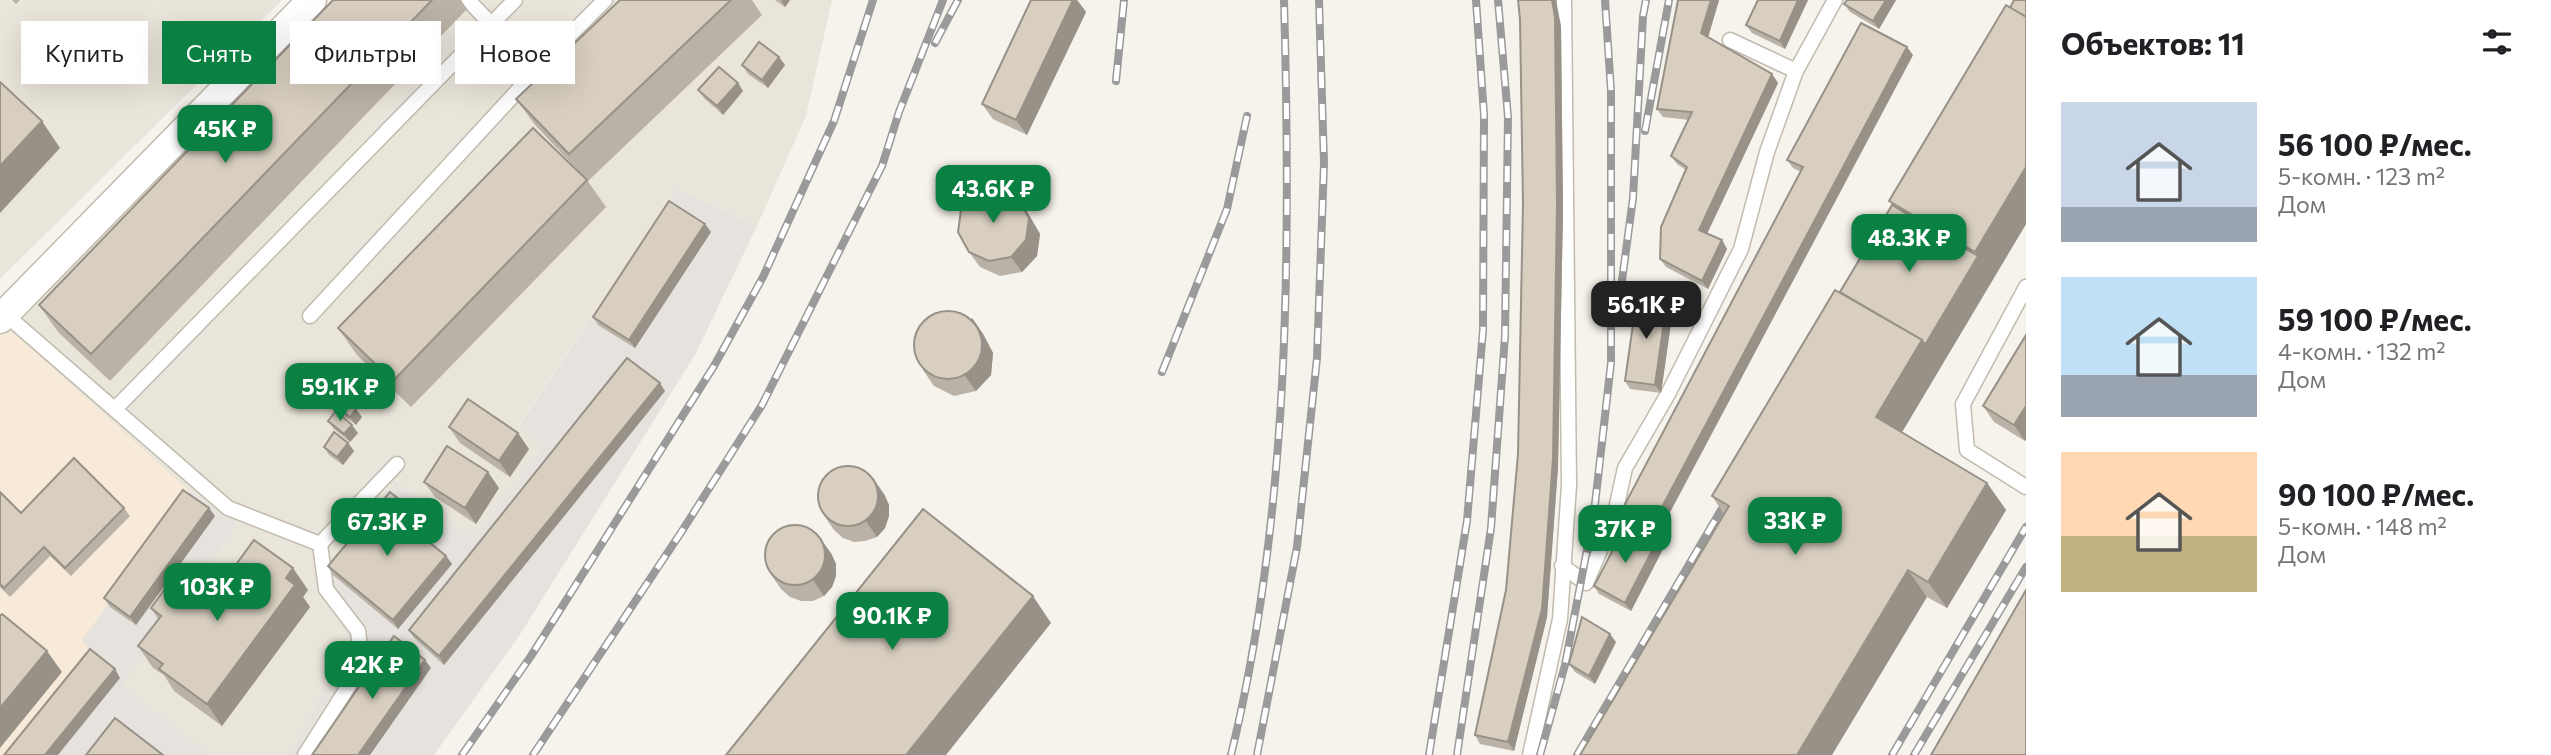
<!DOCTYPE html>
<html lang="ru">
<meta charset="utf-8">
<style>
body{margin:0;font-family:Commissioner,sans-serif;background:#f2f2f2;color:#202124;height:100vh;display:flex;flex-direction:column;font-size:26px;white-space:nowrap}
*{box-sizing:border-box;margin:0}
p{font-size:23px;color:#757577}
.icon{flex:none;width:38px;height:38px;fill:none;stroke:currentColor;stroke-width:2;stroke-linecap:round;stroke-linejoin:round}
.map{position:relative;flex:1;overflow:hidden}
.sheet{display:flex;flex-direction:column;background:#fff;width:525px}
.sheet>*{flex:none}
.guide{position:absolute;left:21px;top:21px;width:665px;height:63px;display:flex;gap:14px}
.price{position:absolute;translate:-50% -60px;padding:0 16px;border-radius:14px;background:#0b8043;color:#fff;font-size:23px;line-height:46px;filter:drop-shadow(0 2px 4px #0008)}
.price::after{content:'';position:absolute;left:50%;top:42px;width:21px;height:16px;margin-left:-10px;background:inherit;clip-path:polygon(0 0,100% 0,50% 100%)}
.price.selected{background:#222;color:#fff}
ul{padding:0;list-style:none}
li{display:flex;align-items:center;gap:21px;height:175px;padding:0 35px}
li span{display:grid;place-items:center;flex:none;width:196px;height:140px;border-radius:0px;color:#555}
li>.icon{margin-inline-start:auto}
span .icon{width:84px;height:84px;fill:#fffc;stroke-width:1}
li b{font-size:30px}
h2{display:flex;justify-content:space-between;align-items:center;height:84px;padding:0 35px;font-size:30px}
.chip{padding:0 24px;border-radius:0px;background:#fff;box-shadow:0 7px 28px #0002;font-size:24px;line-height:63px}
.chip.selected{background:#0b8043;color:#fff}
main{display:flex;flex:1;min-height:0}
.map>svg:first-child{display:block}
.residential{fill:#eae5da}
.commercial{fill:#f7ead8}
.industrial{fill:#e6e2dd}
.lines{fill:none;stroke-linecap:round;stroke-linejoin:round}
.lane-casing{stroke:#c2bbae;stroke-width:17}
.street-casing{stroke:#c2bbae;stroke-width:31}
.lane{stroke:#fff;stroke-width:14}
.street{stroke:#fff;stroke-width:28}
.rail-casing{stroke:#9a9a9a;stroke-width:8}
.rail{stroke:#fff;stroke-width:5;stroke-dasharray:16;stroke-linecap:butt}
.wall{fill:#bab2a6}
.shaded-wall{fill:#979187}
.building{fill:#d8cfc1;stroke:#979187;stroke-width:2}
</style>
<main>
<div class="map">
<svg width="2026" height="755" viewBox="0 0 2026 755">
<rect width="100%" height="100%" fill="#f6f3ec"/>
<!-- residential -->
<g class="residential">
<polygon points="0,0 282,0 0,279"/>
<polygon points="333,0 832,0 806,116 757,226 677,189 519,425 543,447 472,538 395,482 317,583 350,641 289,755 210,755 122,685 238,524 190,492 7,327"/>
</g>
<!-- commercial -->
<polygon class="commercial" points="7,327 190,492 83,640 93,654 12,755 0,755 0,335"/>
<!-- industrial -->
<g class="industrial">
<polygon points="677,189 757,226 695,355 519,636 434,755 289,755 350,641 317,583 395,481 472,538 543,447 519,426"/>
<polygon points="190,492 238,524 122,685 210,755 12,755 93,654 82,640"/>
</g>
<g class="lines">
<defs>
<g id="lane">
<polyline points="468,0 491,24 557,48 605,0"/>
<polyline points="1730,40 1796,71"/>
<polyline points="2026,287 1963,404 1967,450 2026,487"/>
<polyline points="5,314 228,508 320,544 326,589 358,631 361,655 353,679 305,755"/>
<polyline points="310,316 557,48"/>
<polyline points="115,409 515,0"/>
<polyline points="320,544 397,464"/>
<polyline points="1562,566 1586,583 1614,518 1625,468 1668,394 1741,249 1767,152 1796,71 1835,0"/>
<polyline points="1530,755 1560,619 1569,485 1564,0"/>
</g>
<polyline id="street" points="0,319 312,0"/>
</defs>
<!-- lane casing -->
<use href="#lane" class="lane-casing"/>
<!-- street casing -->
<use href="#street" class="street-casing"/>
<!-- lane -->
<use href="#lane" class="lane"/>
<!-- street -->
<use href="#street" class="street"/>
<defs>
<g id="rail">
<polyline points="935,43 958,0"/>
<polyline points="1116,81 1124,0"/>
<polyline points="1645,131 1669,0"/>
<polyline points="1619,303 1633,198 1643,16 1646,0"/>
<polyline points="1162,372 1227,209 1247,116"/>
<polyline points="462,755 531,656 714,366 763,277 834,121 873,0"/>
<polyline points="533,755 682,531 762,405 882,166 899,112 943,0"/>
<path d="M1231,755c59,-242 60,-507 53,-755"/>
<polyline points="1257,755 1297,547 1317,358 1324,163 1319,0"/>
<polyline points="1429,755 1467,521 1483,330 1484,115 1476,0"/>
<polyline points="1457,755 1491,528 1505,336 1508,117 1498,0"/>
<polyline points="1540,755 1565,665 1594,513 1611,363 1611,91 1605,0"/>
<polyline points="1577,755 1731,493"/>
<polyline points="1892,755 2026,527"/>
<polyline points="1914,755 2026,567"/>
</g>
</defs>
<!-- rail casing -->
<use href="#rail" class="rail-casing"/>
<!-- rail -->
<use href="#rail" class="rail"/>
</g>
<!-- wall -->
<g class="wall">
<polygon points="12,0 20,0 16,4"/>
<polygon points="333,0 461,0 467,9 110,381 58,332 39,305"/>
<polygon points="620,0 752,0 762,15 588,181 535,125 516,99"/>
<polygon points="775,0 790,0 785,7"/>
<polygon points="1031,0 1077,0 1086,12 1027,135 993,119 982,104"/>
<polygon points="1719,0 1708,37 1772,74 1778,83 1707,234 1722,240 1727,249 1708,289 1666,267 1660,259 1686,170 1677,164 1671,156 1689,120 1663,117 1657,109"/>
<polygon points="1758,0 1808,0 1785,49 1752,33 1746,25"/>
<polygon points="1896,0 1879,29 1850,12 1844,4"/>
<polygon points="1520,19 1561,26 1563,212 1558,467 1547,617 1514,751 1480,744 1475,735 1506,590 1518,454 1523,204"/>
<polygon points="1913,55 1660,531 1630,514 1624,506 1801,172 1793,168 1787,160"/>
<polygon points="779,57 785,65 768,88 748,74 742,65"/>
<polygon points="698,90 743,91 723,115 704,98"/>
<polygon points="587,180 606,207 411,407 357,355 338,328"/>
<polygon points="1018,199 1029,215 1040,234 1037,256 1022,272 1000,276 980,267 969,252"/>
<polygon points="1889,201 2026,224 1902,432 1987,483 2006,510 1947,608 1927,597 1724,514 1712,496 1840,292 1892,205"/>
<polygon points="705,224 711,232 635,348 598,325 593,317"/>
<polygon points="1667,301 1673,309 1661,393 1630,389 1625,381"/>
<polygon points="972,318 983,334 993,353 991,375 976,391 954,396 934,386 923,370"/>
<polygon points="2026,335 2025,441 1994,422 1983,406"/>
<polygon points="665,391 444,665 414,638 409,630"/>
<polygon points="326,399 356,409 362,417 356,425 332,407"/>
<polygon points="328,421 358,433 350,442 334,429"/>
<polygon points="449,427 529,449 510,477 460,443"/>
<polygon points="348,443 354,451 343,465 329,455 324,447"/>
<polygon points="424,482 499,488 476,524 435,497"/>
<polygon points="0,492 21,513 124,508 130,516 71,576 50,556 10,597 0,587"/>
<polygon points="884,494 889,505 889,516 885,528 877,537 865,541 854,542 843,538 834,530 823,514"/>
<polygon points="411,509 417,517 409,526 446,556 452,564 398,629 333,575 328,566"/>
<polygon points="215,516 136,625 110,607 104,598"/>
<polygon points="1656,543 1662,551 1631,611 1599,594 1594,586"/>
<polygon points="831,553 836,564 836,576 832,587 824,596 813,601 801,601 790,597 781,589 770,573"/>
<polygon points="308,590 303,597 310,607 222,726 174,691 164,675 153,668 138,646 158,619 151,608 205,607"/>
<polygon points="1616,642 1595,684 1575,672 1569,664"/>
</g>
<!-- shaded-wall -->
<g class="shaded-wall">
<polygon points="781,0 790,0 785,7"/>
<polygon points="1073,0 1077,0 1086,12 1027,135 1016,120"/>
<polygon points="1552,0 1556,0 1561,26 1563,212 1558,467 1547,617 1514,751 1508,742"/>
<polygon points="1711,0 1719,0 1707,41 1701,33"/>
<polygon points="1798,0 1808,0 1785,49 1780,41"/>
<polygon points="1886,0 1896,0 1879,29 1873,21"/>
<polygon points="1907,47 1913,55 1660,531 1654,522"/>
<polygon points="779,57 785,65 768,88 762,80"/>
<polygon points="1772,74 1778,83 1705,238 1699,230"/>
<polygon points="738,83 743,91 723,115 717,106"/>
<polygon points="42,121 60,148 0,213 0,166"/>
<polygon points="2026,167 2026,224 1895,444 1876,417 1922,340 1978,256 1975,252"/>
<polygon points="1018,199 1029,215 1040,234 1037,256 1022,272 1011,257"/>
<polygon points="705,224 711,232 635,348 629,340"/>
<polygon points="1722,240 1727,249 1708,289 1702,281"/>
<polygon points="1667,301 1673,309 1661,393 1655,385"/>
<polygon points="972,318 983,334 993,353 991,375 976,391 965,376"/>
<polygon points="660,383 665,391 444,665 439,656"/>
<polygon points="2026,406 2026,440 2025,441 2014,425"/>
<polygon points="356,409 362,417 356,425 350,417"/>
<polygon points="352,425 358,433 350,442 344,434"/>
<polygon points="518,433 529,449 510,477 499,461"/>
<polygon points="348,443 354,451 343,465 337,457"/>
<polygon points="488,472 499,488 476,524 465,508"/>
<polygon points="873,478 884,494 889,505 889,516 885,528 877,537 866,521"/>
<polygon points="1987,483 2006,510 1947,608 1928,582"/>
<polygon points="209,508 215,516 136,625 130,617"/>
<polygon points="411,509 417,517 407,528 402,520"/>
<polygon points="820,538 831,553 836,564 836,576 832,587 824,596 813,580"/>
<polygon points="1656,543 1662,551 1631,611 1625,603"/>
<polygon points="446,556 452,564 398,629 393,620"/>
<polygon points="293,568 308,590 303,597 310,607 222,726 207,704 286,578"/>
<polygon points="1908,570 1927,597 1832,755 1797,755"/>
<polygon points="1033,596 1051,623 946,755 906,755"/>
<polygon points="1610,634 1616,642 1595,684 1589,676"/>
<polygon points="47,651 62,672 0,748 0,708"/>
<polygon points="425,660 431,668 370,755 358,755"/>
<polygon points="115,669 120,678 58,755 45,755"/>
</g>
<!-- building -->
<g class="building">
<polygon points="333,0 432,0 91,354 39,305"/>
<polygon points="620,0 731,0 569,154 516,99"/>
<polygon points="1031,0 1073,0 1016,120 982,104"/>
<polygon points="1518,0 1552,0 1555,17 1557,204 1553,459 1542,609 1508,742 1475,735 1506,590 1518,454 1523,204 1520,19"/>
<polygon points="1678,0 1711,0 1701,33 1772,74 1699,230 1722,240 1702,281 1660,259 1661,227 1687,167 1671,156 1692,112 1657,109"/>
<polygon points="1758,0 1798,0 1780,41 1746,25"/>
<polygon points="1847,0 1886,0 1873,21 1844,4"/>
<polygon points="2014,0 2026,0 2026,17 2010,8"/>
<polygon points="2006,5 2026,17 2026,167 1975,252 1889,201"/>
<polygon points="1861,23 1907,47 1654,522 1624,506 1803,167 1787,160"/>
<polygon points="759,42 779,57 762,80 742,65"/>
<polygon points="719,67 738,83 717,106 698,90"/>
<polygon points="0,82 42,121 0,166"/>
<polygon points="533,128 587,180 393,381 338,328"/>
<polygon points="998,190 1018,199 1029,218 1026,240 1011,257 989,261 969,252 958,232 961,210 976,194"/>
<polygon points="669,201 705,224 629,340 593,317"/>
<polygon points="1892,205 1978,256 1925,345 1922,340 1840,292"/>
<polygon points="1835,290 1922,340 1876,417 1987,483 1928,582 1908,570 1797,755 1580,755 1729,506 1712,496"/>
<polygon points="1637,296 1667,301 1655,385 1625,381"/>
<circle cx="948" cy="345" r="34"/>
<polygon points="2026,335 2026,406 2014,425 1983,406"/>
<polygon points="627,358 660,383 439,656 409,630"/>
<polygon points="333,390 356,409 350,417 326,399"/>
<polygon points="468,399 518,433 499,461 449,427"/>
<polygon points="336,411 352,425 344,434 328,421"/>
<polygon points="334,432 348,443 337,457 324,447"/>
<polygon points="447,446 488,472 465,508 424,482"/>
<polygon points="74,458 124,508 65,568 44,547 4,588 0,584 0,492 21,513"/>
<circle cx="848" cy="496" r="30"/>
<polygon points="183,490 209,508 130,617 104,598"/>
<polygon points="390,492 411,509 402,520 446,556 393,620 328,566"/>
<polygon points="923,509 1033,596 906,755 726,755"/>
<circle cx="795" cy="555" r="30"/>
<polygon points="1625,527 1656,543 1625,603 1594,586"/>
<polygon points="254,540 293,568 286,578 295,585 207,704 159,669 163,664 138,646 161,616 151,608 170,582 205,607"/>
<polygon points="2026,590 2026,753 2025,755 1931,755"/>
<polygon points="2,614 47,651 0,708 0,616"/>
<polygon points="1582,617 1610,634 1589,676 1569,664"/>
<polygon points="394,636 425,660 358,755 312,755"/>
<polygon points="90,649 115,669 45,755 4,755"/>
<polygon points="115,718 163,755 86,755"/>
</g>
</svg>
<b class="price" style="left:225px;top:165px">45K ₽</b>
<b class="price" style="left:993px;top:225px">43.6K ₽</b>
<b class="price" style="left:1909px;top:274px">48.3K ₽</b>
<b class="price selected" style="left:1646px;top:341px">56.1K ₽</b>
<b class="price" style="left:340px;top:423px">59.1K ₽</b>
<b class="price" style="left:1795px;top:557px">33K ₽</b>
<b class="price" style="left:387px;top:558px">67.3K ₽</b>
<b class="price" style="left:1625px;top:565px">37K ₽</b>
<b class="price" style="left:217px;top:623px">103K ₽</b>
<b class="price" style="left:892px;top:652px">90.1K ₽</b>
<b class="price" style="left:372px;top:701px">42K ₽</b>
<div class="guide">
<a class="chip">Купить</a>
<a class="chip selected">Снять</a>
<a class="chip">Фильтры</a>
<a class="chip">Новое</a>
</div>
</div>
<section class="sheet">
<h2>Объектов: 11<svg class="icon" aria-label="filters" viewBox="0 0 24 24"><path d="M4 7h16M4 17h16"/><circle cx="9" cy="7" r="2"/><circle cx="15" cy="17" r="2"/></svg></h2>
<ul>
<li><span style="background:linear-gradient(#c9d6e8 75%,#9aa5b1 0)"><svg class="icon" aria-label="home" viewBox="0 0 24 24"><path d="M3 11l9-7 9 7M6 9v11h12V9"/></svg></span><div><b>56 100 ₽/мес.</b><p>5-комн. · 123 m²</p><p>Дом</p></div></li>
<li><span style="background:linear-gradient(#bfe0f5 70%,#9aa5b1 0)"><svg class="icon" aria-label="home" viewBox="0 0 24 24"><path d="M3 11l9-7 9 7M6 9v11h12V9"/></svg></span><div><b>59 100 ₽/мес.</b><p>4-комн. · 132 m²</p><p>Дом</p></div></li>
<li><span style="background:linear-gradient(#ffd9b3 60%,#c2b280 0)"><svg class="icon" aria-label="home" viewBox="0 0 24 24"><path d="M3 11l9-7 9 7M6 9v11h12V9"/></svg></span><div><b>90 100 ₽/мес.</b><p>5-комн. · 148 m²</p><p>Дом</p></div></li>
</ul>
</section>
</main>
